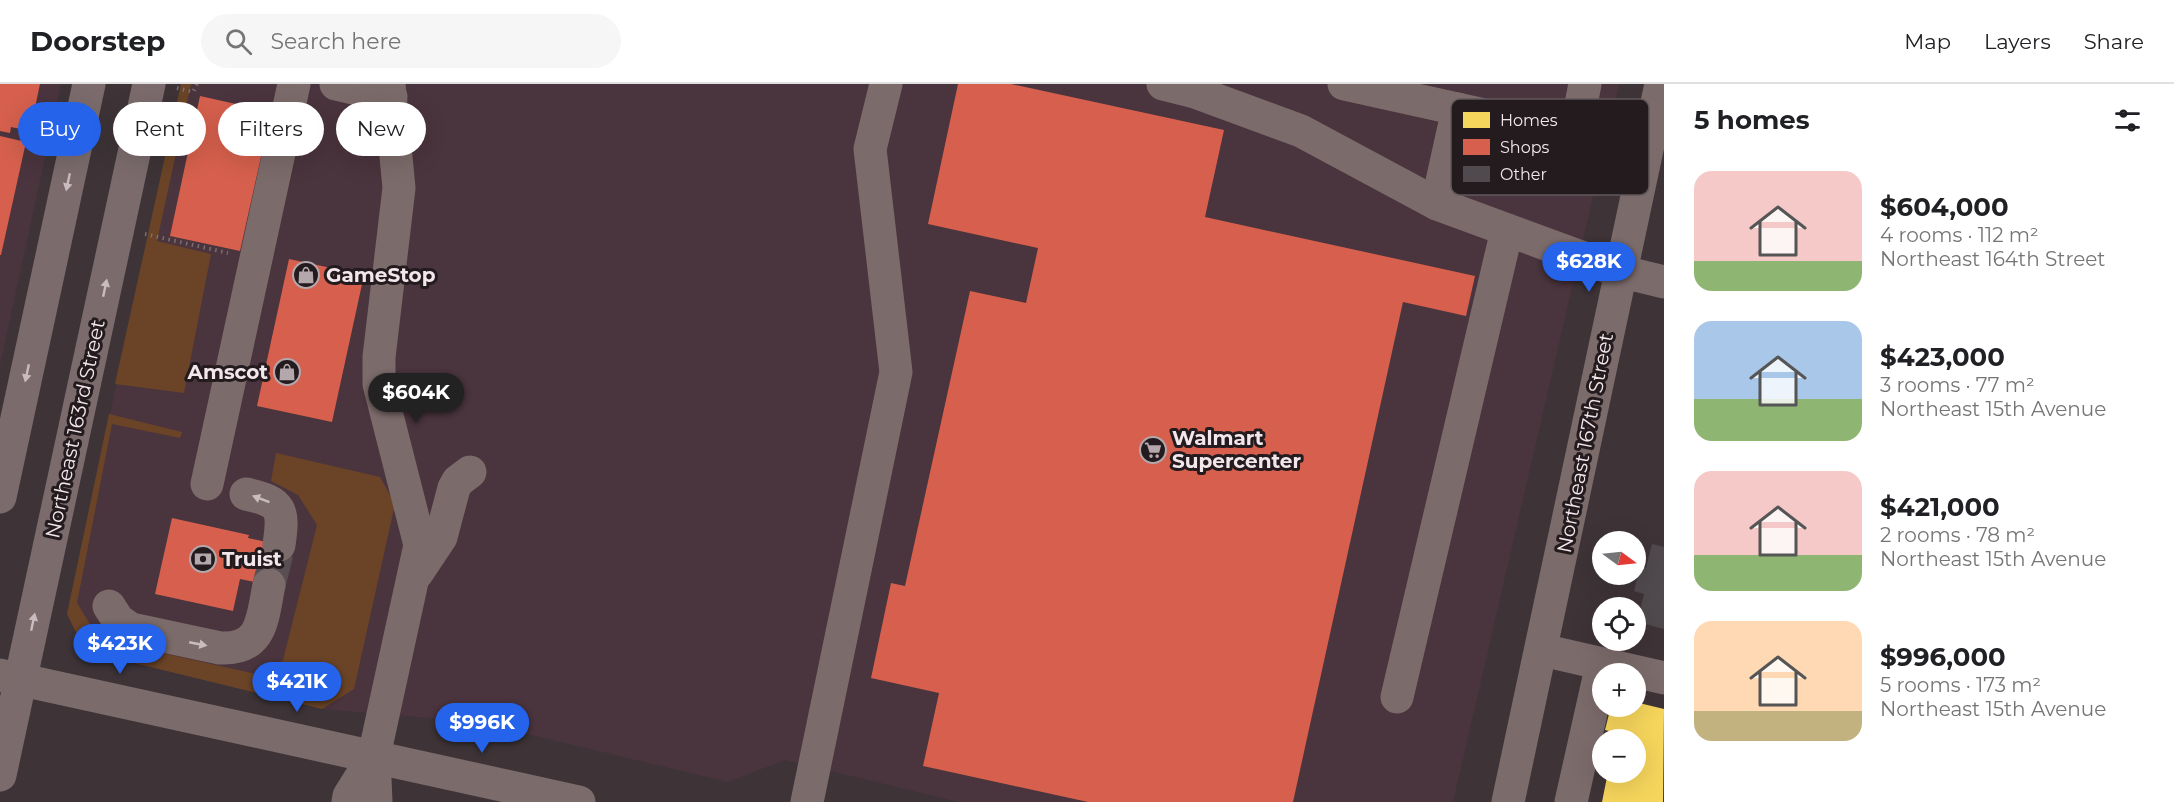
<!DOCTYPE html>
<meta charset="utf-8">
<style>
body{margin:0;font-family:Montserrat,sans-serif;background:#f6f6f6;color:#202124;height:100vh;display:flex;flex-direction:column;font-size:22px;white-space:nowrap}
*{box-sizing:border-box;margin:0}
p{font-size:20px;color:#757577}
.icon{flex:none;width:33px;height:33px;fill:none;stroke:currentColor;stroke-width:2;stroke-linecap:round;stroke-linejoin:round}
.map{position:relative;flex:1;overflow:hidden}
.details{display:flex;flex-direction:column;background:#fff;width:510px}
.details>*{flex:none}
.banner{position:absolute;left:18px;top:18px;width:570px;height:54px;display:flex;gap:12px}
.needle{width:39px;rotate:105deg}
.controls{position:absolute;left:1592px;top:447px;display:grid;gap:12px}
.controls a{display:grid;place-items:center;width:54px;height:54px;border-radius:50%;background:#fff;box-shadow:0 6px 24px #0002;font-size:30px}
.price{position:absolute;translate:-50% -51px;padding:0 14px;border-radius:21px;background:#2563eb;color:#fff;font-size:20px;line-height:39px;filter:drop-shadow(0 2px 3px #0008)}
.price::after{content:'';position:absolute;left:50%;top:36px;width:18px;height:14px;margin-left:-9px;background:inherit;clip-path:polygon(0 0,100% 0,50% 100%)}
.price.active{background:#222;color:#fff}
ul{padding:0;list-style:none}
li{display:flex;align-items:center;gap:18px;height:150px;padding:0 30px}
li span{display:grid;place-items:center;flex:none;width:168px;height:120px;border-radius:18px;color:#555}
li>.icon{margin-inline-start:auto}
span .icon{width:72px;height:72px;fill:#fffc;stroke-width:1}
li b{font-size:26px}
h2{display:flex;justify-content:space-between;align-items:center;height:72px;padding:0 30px;font-size:26px}
.chip{padding:0 21px;border-radius:27px;background:#fff;box-shadow:0 6px 24px #0002;font-size:21px;line-height:54px}
.chip.active{background:#2563eb;color:#fff}
header{display:flex;align-items:center;gap:36px;box-sizing:border-box;height:84px;padding:0 30px;background:#fff;border-bottom:2px solid #e0e0e0}
header strong{font-size:28px}
nav{display:flex;gap:33px;margin-inline-start:auto;font-size:21px}
.search{width:420px;height:54px;background:#f6f6f6;display:flex;align-items:center;gap:15px;box-sizing:border-box;padding:0 21px;border-radius:33px;color:#757577;font-size:22px}
main{display:flex;flex:1;min-height:0}
.map>svg:first-child{display:block}
.built{fill:#4a343d}
.green{fill:#6b4427}
.homes{fill:#f6d55c}
.shops{fill:#d6604d}
.building{fill:#50494d}
.lines{fill:none;stroke-linecap:round;stroke-linejoin:round}
.minor-tunnel{stroke:#594f53;stroke-width:33;stroke-dasharray:33 16;stroke-linecap:butt}
.path{stroke:#7b6f6f;stroke-width:4;stroke-dasharray:1.5 4.5;stroke-linecap:butt}
.minor{stroke:#7c6b6b;stroke-width:33}
.major{stroke:#7b6b6d;stroke-width:33}
.oneway{fill:#c9bcc0}
.oneway2{fill:#c9bcbf}
.labels{text-anchor:middle;stroke-width:6;stroke-linejoin:round;paint-order:stroke}
.poi-label{font-size:20px;font-weight:bold;fill:#f3e7ec;stroke:#231b1e;text-anchor:start}
.street-label{font-size:20px;fill:#f3e7ec;stroke:#231b1e}
.key{fill:#231b1e;stroke:#61585c;stroke-width:1.5}
.key-label{font-size:16px;fill:#f3e7ec}
</style>
<header>
<strong>Doorstep</strong>
<div class="search"><svg class="icon" aria-label="search" viewBox="0 0 24 24"><circle cx="10" cy="10" r="6"/><path d="M15 15l6 6"/></svg>Search here</div>
<nav><a>Map</a><a>Layers</a><a>Share</a></nav>
</header>
<main>
<div class="map">
<svg width="1664" height="718" viewBox="0 0 1664 718">
<rect width="100%" height="100%" fill="#3e3438"/>
<!-- built -->
<g class="built">
<polygon points="0,0 61,0 0,281"/>
<polygon points="181,0 1619,0 1453,718 959,718 785,676 728,698 477,638 322,625 85,567 67,530"/>
</g>
<!-- green -->
<g class="green">
<polygon points="181,0 191,0 157,157 211,170 184,309 115,300"/>
<polygon points="109,330 182,348 180,354 112,340 77,519 99,555 261,591 283,576 317,441 298,411 271,397 276,369 380,393 395,420 354,605 322,625 85,567 67,530"/>
</g>
<!-- homes -->
<polygon class="homes" points="1635,618 1664,625 1663,718 1602,718 1608,688 1635,688 1635,656 1616,656 1617,649 1605,646 1611,622 1635,622"/>
<!-- shops -->
<g class="shops">
<polygon points="0,0 40,0 30,47 11,43 10,49 0,47"/>
<polygon points="958,0 1011,0 1224,46 1205,133 1475,192 1466,232 1403,218 1293,718 1088,718 923,682 939,609 871,594 891,499 905,502 970,207 1026,219 1038,164 928,140"/>
<polygon points="200,12 271,28 240,167 170,152"/>
<polygon points="0,52 26,58 1,171 0,171"/>
<polygon points="289,175 364,191 332,338 257,322"/>
<polygon points="172,434 249,451 248,454 293,464 284,504 240,495 233,527 155,510"/>
</g>
<!-- building -->
<polygon class="building" points="1652,460 1664,463 1664,545 1637,538 1644,510 1634,507 1640,482 1646,484"/>
<g class="lines">
<!-- minor-tunnel -->
<polyline class="minor-tunnel" points="269,501 279,461"/>
<!-- path -->
<g class="path">
<polyline points="177,4 193,8 197,0"/>
<polyline points="145,150 228,169"/>
</g>
<!-- minor -->
<g class="minor">
<polyline points="336,0 391,13"/>
<polyline points="1163,0 1195,8 1301,47 1437,120 1619,187 1664,198"/>
<polyline points="1344,0 1575,51 1585,0"/>
<polyline points="1437,120 1458,25"/>
<polyline points="207,400 294,0"/>
<path d="M246,410c37,8 38,16 33,51"/>
<polyline points="417,489 441,453 454,404 458,397 470,388"/>
<path d="M109,522l9,14 13,9 89,19c43,2 42,-29 49,-63"/>
<polyline points="1542,566 1664,594"/>
<polyline points="0,591 579,718"/>
<polyline points="1397,613 1507,146"/>
<polyline points="348,718 349,712 374,672"/>
<polyline points="376,718 374,672 420,461 379,300 379,273 399,104 389,0"/>
<polyline points="807,718 896,288 870,65 886,0"/>
<path d="M1508,718c53,-239 101,-479 153,-718"/>
<polyline points="1571,718 1602,580"/>
</g>
<!-- major -->
<g class="major">
<polyline points="0,413 89,0"/>
<polyline points="0,691 149,0"/>
</g>
</g>
<!-- one-way arrows -->
<defs><path id="oneway-solid" d="M-6-.8H1V-3.2L6.5 0L1 3.2V.8H-6Z" transform="scale(1.5)"/></defs>
<g class="oneway">
<use href="#oneway-solid" transform="translate(68 98) rotate(102)"/>
<use href="#oneway-solid" transform="translate(105 204) rotate(-78)"/>
<use href="#oneway-solid" transform="translate(27 289) rotate(102)"/>
<use href="#oneway-solid" transform="translate(33 538) rotate(-78)"/>
</g>
<g class="oneway2">
<use href="#oneway-solid" transform="translate(261 415) rotate(-159)"/>
<use href="#oneway-solid" transform="translate(198 560) rotate(11)"/>
</g>
<!-- icons -->
<defs>
<symbol id="shop-ring" viewBox="-11 -11 22 22"><circle r="9.5" fill="#231b1e" stroke="#b4a8ad" stroke-width="1.5"/><path d="M-5-2.5h2.3a2.7 3.5 0 0 1 5.4 0H5L5.5 6h-11ZM-1.5-2.5h3a1.5 2.3 0 0 0-3 0Z" fill="#b4a8ad"/></symbol>
<symbol id="supermarket-ring" viewBox="-11 -11 22 22"><circle r="9.5" fill="#231b1e" stroke="#b4a8ad" stroke-width="1.5"/><path d="M-6-5.5h2.5l.6 2H6L4.5 2H-2.5L-4.4-4H-6ZM-1.5 3.2a1.3 1.3 0 1 0 .1 0ZM3 3.2a1.3 1.3 0 1 0 .1 0Z" fill="#b4a8ad"/></symbol>
<symbol id="bank-ring" viewBox="-11 -11 22 22"><circle r="9.5" fill="#231b1e" stroke="#b4a8ad" stroke-width="1.5"/><path d="M-6-4H6V4H-6ZM0-2.3a2.3 2.3 0 1 0 0 4.6a2.3 2.3 0 1 0 0-4.6Z" fill="#b4a8ad"/></symbol>
</defs>
<g fill-rule="evenodd">
<use href="#shop-ring" x="291" y="176" width="30" height="30"/>
<use href="#shop-ring" x="272" y="273" width="30" height="30"/>
<use href="#supermarket-ring" x="1138" y="351" width="30" height="30"/>
<use href="#bank-ring" x="188" y="460" width="30" height="30"/>
</g>
<g class="labels">
<!-- poi labels -->
<g class="poi-label">
<text x="326" y="198">GameStop</text>
<text x="268" y="295" text-anchor="end">Amscot</text>
<text x="1172" y="361">Walmart<tspan x="1172" dy="23">Supercenter</tspan></text>
<text x="222" y="482">Truist</text>
</g>
<!-- street labels -->
<g class="street-label">
<text transform="translate(75 345) rotate(-78)" y="7">Northeast 163rd Street</text>
<text transform="translate(1585 359) rotate(-79)" y="7">Northeast 167th Street</text>
</g>
</g>
<!-- legend -->
<rect x="1451" y="15" width="198" height="96" rx="9" class="key"/>
<rect x="1463" y="28" width="27" height="16" fill="#f6d55c"/>
<rect x="1463" y="55" width="27" height="16" fill="#d6604d"/>
<rect x="1463" y="82" width="27" height="16" fill="#50494d"/>
<g class="key-label">
<text x="1500" y="42">Homes</text>
<text x="1500" y="69">Shops</text>
<text x="1500" y="96">Other</text>
</g>
</svg>
<div class="controls">
<a><svg class="needle" viewBox="-14 -14 28 28"><path d="M0-13l5 13h-10z" fill="#e53935"/><path d="M0 13l5-13h-10z" fill="#757577"/></svg></a>
<a><svg class="icon" aria-label="locate" viewBox="0 0 24 24"><circle cx="12" cy="12" r="6"/><path d="M12 2v4M12 18v4M2 12h4M18 12h4"/></svg></a>
<a>+</a>
<a>−</a>
</div>
<b class="price" style="left:1589px;top:209px">$628K</b>
<b class="price active" style="left:416px;top:340px">$604K</b>
<b class="price" style="left:120px;top:591px">$423K</b>
<b class="price" style="left:297px;top:629px">$421K</b>
<b class="price" style="left:482px;top:670px">$996K</b>
<div class="banner">
<a class="chip active">Buy</a>
<a class="chip">Rent</a>
<a class="chip">Filters</a>
<a class="chip">New</a>
</div>
</div>
<section class="details">
<h2>5 homes<svg class="icon" aria-label="filters" viewBox="0 0 24 24"><path d="M4 7h16M4 17h16"/><circle cx="9" cy="7" r="2"/><circle cx="15" cy="17" r="2"/></svg></h2>
<ul>
<li><span style="background:linear-gradient(#f6c9c9 75%,#8fb573 0)"><svg class="icon" aria-label="home" viewBox="0 0 24 24"><path d="M3 11l9-7 9 7M6 9v11h12V9"/></svg></span><div><b>$604,000</b><p>4 rooms · 112 m²</p><p>Northeast 164th Street</p></div></li>
<li><span style="background:linear-gradient(#a9c7e8 65%,#8fb573 0)"><svg class="icon" aria-label="home" viewBox="0 0 24 24"><path d="M3 11l9-7 9 7M6 9v11h12V9"/></svg></span><div><b>$423,000</b><p>3 rooms · 77 m²</p><p>Northeast 15th Avenue</p></div></li>
<li><span style="background:linear-gradient(#f6c9c9 70%,#8fb573 0)"><svg class="icon" aria-label="home" viewBox="0 0 24 24"><path d="M3 11l9-7 9 7M6 9v11h12V9"/></svg></span><div><b>$421,000</b><p>2 rooms · 78 m²</p><p>Northeast 15th Avenue</p></div></li>
<li><span style="background:linear-gradient(#ffd9b3 75%,#c2b280 0)"><svg class="icon" aria-label="home" viewBox="0 0 24 24"><path d="M3 11l9-7 9 7M6 9v11h12V9"/></svg></span><div><b>$996,000</b><p>5 rooms · 173 m²</p><p>Northeast 15th Avenue</p></div></li>
</ul>
</section>
</main>
